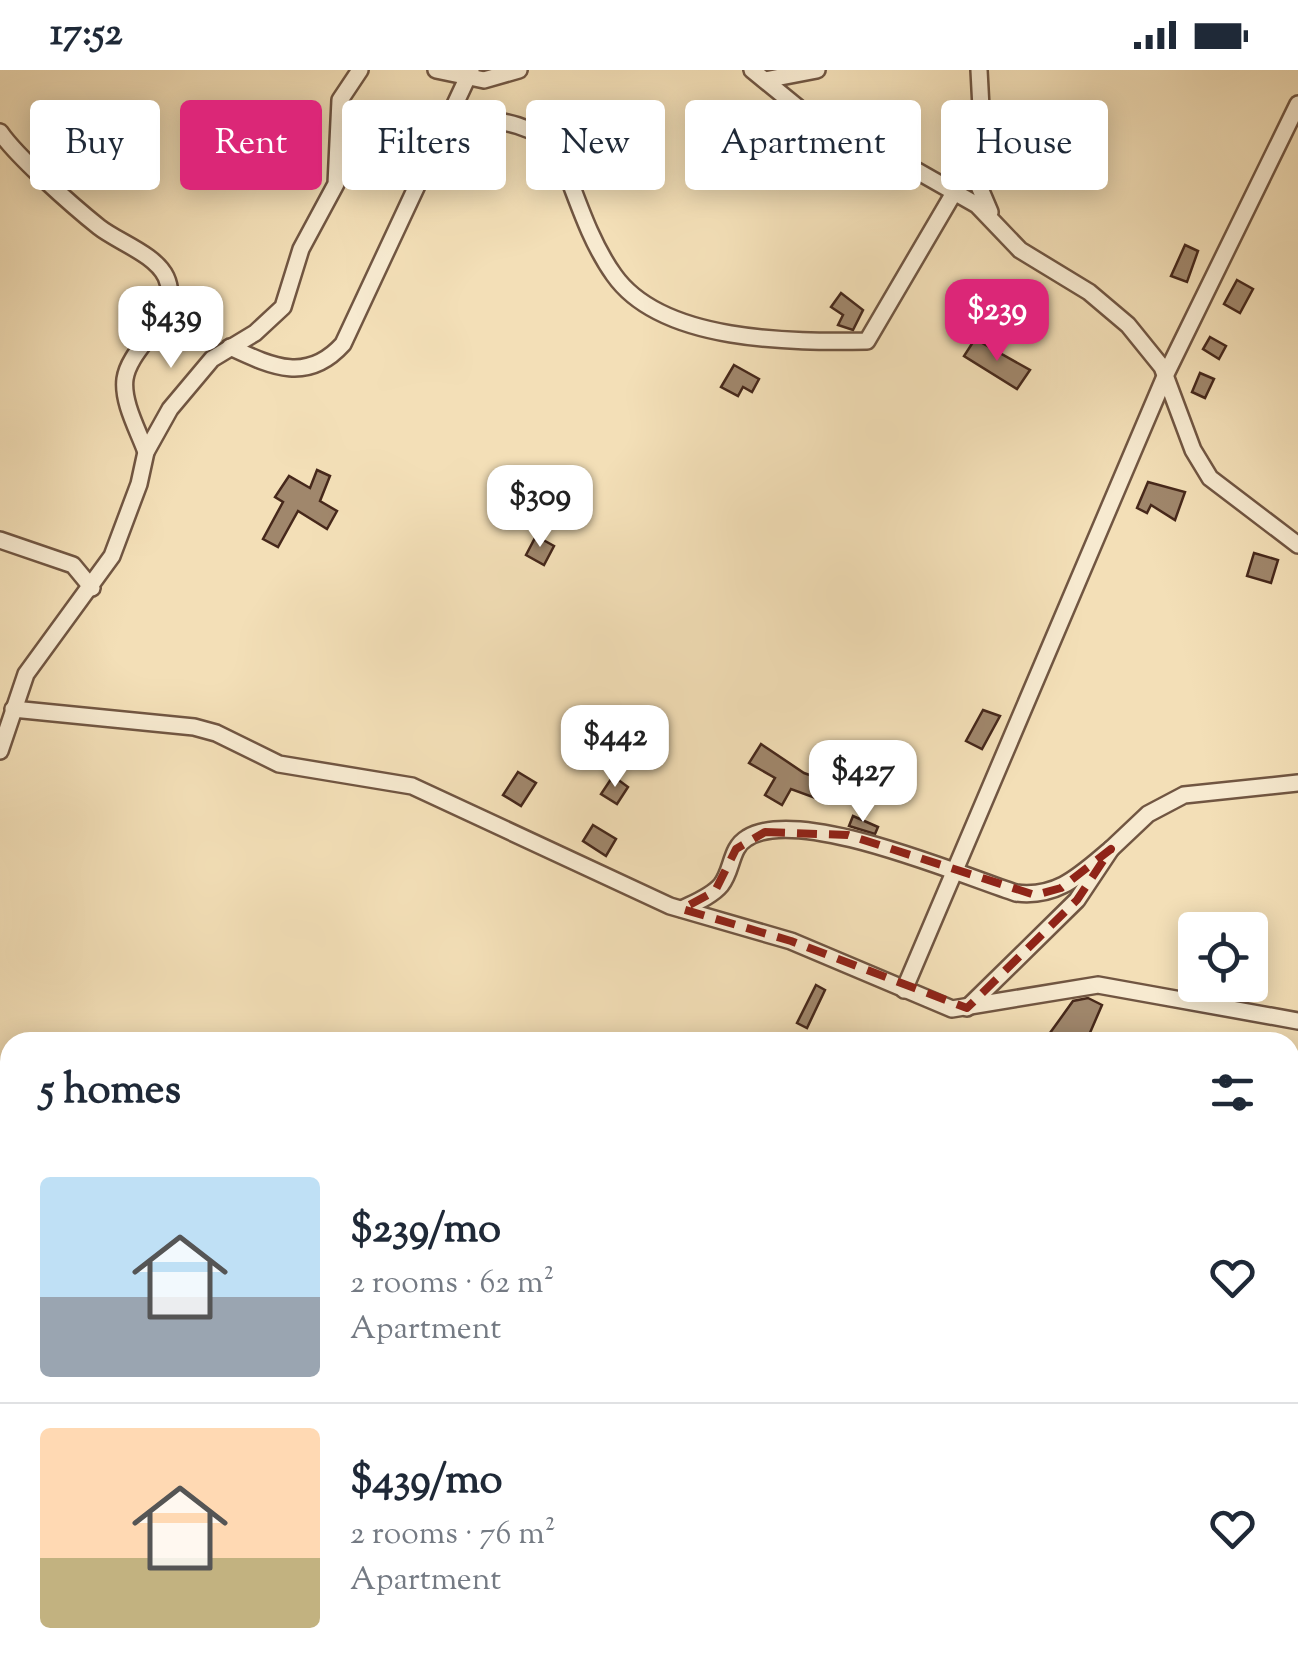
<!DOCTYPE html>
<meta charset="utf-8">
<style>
body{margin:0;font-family:"Sorts Mill Goudy",serif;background:#f2f2f3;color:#1f2937;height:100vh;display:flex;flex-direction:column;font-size:38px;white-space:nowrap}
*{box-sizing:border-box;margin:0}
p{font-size:32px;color:#747a83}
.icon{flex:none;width:55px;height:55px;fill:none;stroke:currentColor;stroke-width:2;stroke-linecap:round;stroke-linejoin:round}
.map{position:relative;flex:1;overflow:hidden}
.panel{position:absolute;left:0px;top:962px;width:1300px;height:642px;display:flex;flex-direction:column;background:#fff;border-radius:30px 30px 0 0;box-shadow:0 5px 25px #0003}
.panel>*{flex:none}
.banner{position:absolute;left:30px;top:30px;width:1240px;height:90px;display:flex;gap:20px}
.controls{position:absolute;left:1178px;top:842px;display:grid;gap:20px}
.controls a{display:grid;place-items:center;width:90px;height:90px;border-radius:10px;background:#fff;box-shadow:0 5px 25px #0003;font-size:50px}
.price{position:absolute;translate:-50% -85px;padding:0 22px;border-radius:20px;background:#fff;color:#222;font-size:32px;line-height:65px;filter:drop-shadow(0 2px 5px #0008)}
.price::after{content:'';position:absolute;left:50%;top:60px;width:30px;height:22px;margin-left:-15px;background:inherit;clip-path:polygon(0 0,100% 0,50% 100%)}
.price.current{background:#db2777;color:#fff}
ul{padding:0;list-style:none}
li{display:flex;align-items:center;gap:30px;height:250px;padding:0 40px}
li+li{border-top:2px solid #e0e1e3}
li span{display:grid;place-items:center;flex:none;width:280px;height:200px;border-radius:10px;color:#555}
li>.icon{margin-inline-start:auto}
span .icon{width:120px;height:120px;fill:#fffc;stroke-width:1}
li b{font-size:42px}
h2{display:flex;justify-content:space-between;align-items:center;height:120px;padding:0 40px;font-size:42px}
.tag{padding:0 35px;border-radius:10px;background:#fff;box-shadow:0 5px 25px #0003;font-size:35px;line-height:90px}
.tag.current{background:#db2777;color:#fff}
.status{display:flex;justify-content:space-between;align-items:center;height:70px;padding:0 50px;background:#fff;direction:ltr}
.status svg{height:28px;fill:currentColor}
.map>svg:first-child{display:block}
.building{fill:#a0876c;stroke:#46281b;stroke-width:2.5}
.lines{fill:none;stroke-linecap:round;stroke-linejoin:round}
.street-casing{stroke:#715642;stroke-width:20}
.street{stroke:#f7ead0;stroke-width:15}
.marked{fill:none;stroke:#8f2418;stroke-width:8;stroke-dasharray:20 12;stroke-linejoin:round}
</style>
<div class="status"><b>17:52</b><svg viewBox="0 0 49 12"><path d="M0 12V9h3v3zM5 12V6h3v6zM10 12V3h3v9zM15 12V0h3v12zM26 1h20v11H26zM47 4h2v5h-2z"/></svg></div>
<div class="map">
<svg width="1298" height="1603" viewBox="0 0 1298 1603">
<rect width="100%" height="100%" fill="#f3dfb7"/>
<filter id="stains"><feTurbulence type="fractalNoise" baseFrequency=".002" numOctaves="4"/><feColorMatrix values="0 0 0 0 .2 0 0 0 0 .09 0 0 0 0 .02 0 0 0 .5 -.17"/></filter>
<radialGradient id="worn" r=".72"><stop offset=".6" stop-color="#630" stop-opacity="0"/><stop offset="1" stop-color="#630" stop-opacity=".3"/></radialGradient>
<!-- building -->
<g class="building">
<polygon points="1185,175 1198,181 1187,212 1171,206"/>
<polygon points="1237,210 1253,219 1240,243 1224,234"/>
<polygon points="841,223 863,240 853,260 838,255 843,245 831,237"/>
<polygon points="1210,267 1226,276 1219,289 1203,279"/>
<polygon points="975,269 1030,300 1017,319 964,286"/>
<polygon points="734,295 759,309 752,322 743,317 738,326 721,317"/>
<polygon points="1200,303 1214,309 1205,328 1192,322"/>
<polygon points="317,400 330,406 320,431 337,441 327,459 298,441 278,477 263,469 283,432 275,427 289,406 310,418"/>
<polygon points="1148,412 1185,422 1175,450 1151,435 1147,443 1137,438"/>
<polygon points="536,466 554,476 544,495 526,485"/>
<polygon points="1254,483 1278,490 1271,513 1247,506"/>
<polygon points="983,640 1000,646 982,679 966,671"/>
<polygon points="761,674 804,703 838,715 829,733 791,719 782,735 765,725 775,708 749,693"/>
<polygon points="518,702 536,713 521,736 503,725"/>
<polygon points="613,706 628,717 617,734 601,724"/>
<polygon points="853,746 878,757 875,764 849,756"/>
<polygon points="593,755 616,769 606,786 583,771"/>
<polygon points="816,915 825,920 807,958 797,953"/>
<polygon points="1088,928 1102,935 1086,972 1065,972 1050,963 1073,931"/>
</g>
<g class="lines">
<defs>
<g id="street">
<polyline points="436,0 484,10 519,0"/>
<polyline points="752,0 828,62 896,89 977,135 1020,180 1089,222 1128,255 1162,297 1193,380 1210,408 1298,475"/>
<polyline points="979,0 982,57 976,109 990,142"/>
<polyline points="765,10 817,0"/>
<path d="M450,43c38,7 78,7 107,35 17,41 31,91 57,127 48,68 178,67 253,66l88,-150"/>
<path d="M0,62c17,25 74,75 99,95 19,15 56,27 67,50 18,39 -36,67 -41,102 -3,23 13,51 21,73"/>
<path d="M230,277c41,19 77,37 113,-3l128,-274"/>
<polyline points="0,470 73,495 92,518"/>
<polyline points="13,639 194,657 216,663 279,694 412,716 670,836 791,871 952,939 1098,915 1298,951"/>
<polyline points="0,681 26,604 112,486 139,414 146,382 170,339 212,289 255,263 283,237 301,179 336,114 340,30 360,0"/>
<path d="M682,839c12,-6 30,-13 39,-24 12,-15 9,-37 26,-47 51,-33 213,37 269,55 42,5 64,-18 95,-44"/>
<polyline points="904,920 1166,304 1298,34"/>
<polyline points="967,938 1077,830 1111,779 1148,744 1184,725 1298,713"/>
<polyline points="0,1157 10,1160"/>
<polyline points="1290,1258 1298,1248"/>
<polyline points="0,1462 10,1461"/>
<polyline points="419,1595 438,1603"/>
<polyline points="948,1595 956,1603"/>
<polyline points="130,1603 155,1595"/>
<polyline points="1068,1603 1073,1595"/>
</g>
</defs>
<!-- street casing -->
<use href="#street" class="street-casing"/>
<!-- street -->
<use href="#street" class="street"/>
</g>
<!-- marked area -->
<path class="marked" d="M765,762l83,3 187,60 26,-7 50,-39 -34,51 -110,108 -176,-67 -109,-32 33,-18 21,-42z"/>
<rect width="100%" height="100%" filter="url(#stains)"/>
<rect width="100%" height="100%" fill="url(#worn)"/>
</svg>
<div class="controls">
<a><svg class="icon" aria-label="locate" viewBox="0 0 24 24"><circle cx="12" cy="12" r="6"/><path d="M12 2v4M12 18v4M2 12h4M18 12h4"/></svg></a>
</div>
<b class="price current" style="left:997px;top:294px">$239</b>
<b class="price" style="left:171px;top:301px">$439</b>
<b class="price" style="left:540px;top:480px">$309</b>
<b class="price" style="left:615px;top:720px">$442</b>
<b class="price" style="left:863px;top:755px">$427</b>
<div class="banner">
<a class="tag">Buy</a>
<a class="tag current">Rent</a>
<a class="tag">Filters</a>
<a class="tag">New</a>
<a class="tag">Apartment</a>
<a class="tag">House</a>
</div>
<section class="panel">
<h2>5 homes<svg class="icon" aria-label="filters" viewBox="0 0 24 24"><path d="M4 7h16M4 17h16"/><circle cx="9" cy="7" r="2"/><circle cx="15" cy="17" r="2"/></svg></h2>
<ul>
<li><span style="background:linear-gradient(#bfe0f5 60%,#9aa5b1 0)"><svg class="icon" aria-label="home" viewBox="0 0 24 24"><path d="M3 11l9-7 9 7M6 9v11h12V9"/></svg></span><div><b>$239/mo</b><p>2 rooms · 62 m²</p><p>Apartment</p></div><svg class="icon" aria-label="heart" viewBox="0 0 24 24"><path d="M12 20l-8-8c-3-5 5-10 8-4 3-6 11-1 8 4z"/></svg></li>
<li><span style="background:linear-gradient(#ffd9b3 65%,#c2b280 0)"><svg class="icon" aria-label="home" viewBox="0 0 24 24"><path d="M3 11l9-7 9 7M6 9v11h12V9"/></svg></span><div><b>$439/mo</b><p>2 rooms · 76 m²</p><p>Apartment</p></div><svg class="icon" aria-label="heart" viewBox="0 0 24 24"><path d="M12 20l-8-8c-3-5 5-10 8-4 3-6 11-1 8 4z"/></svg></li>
</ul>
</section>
</div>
